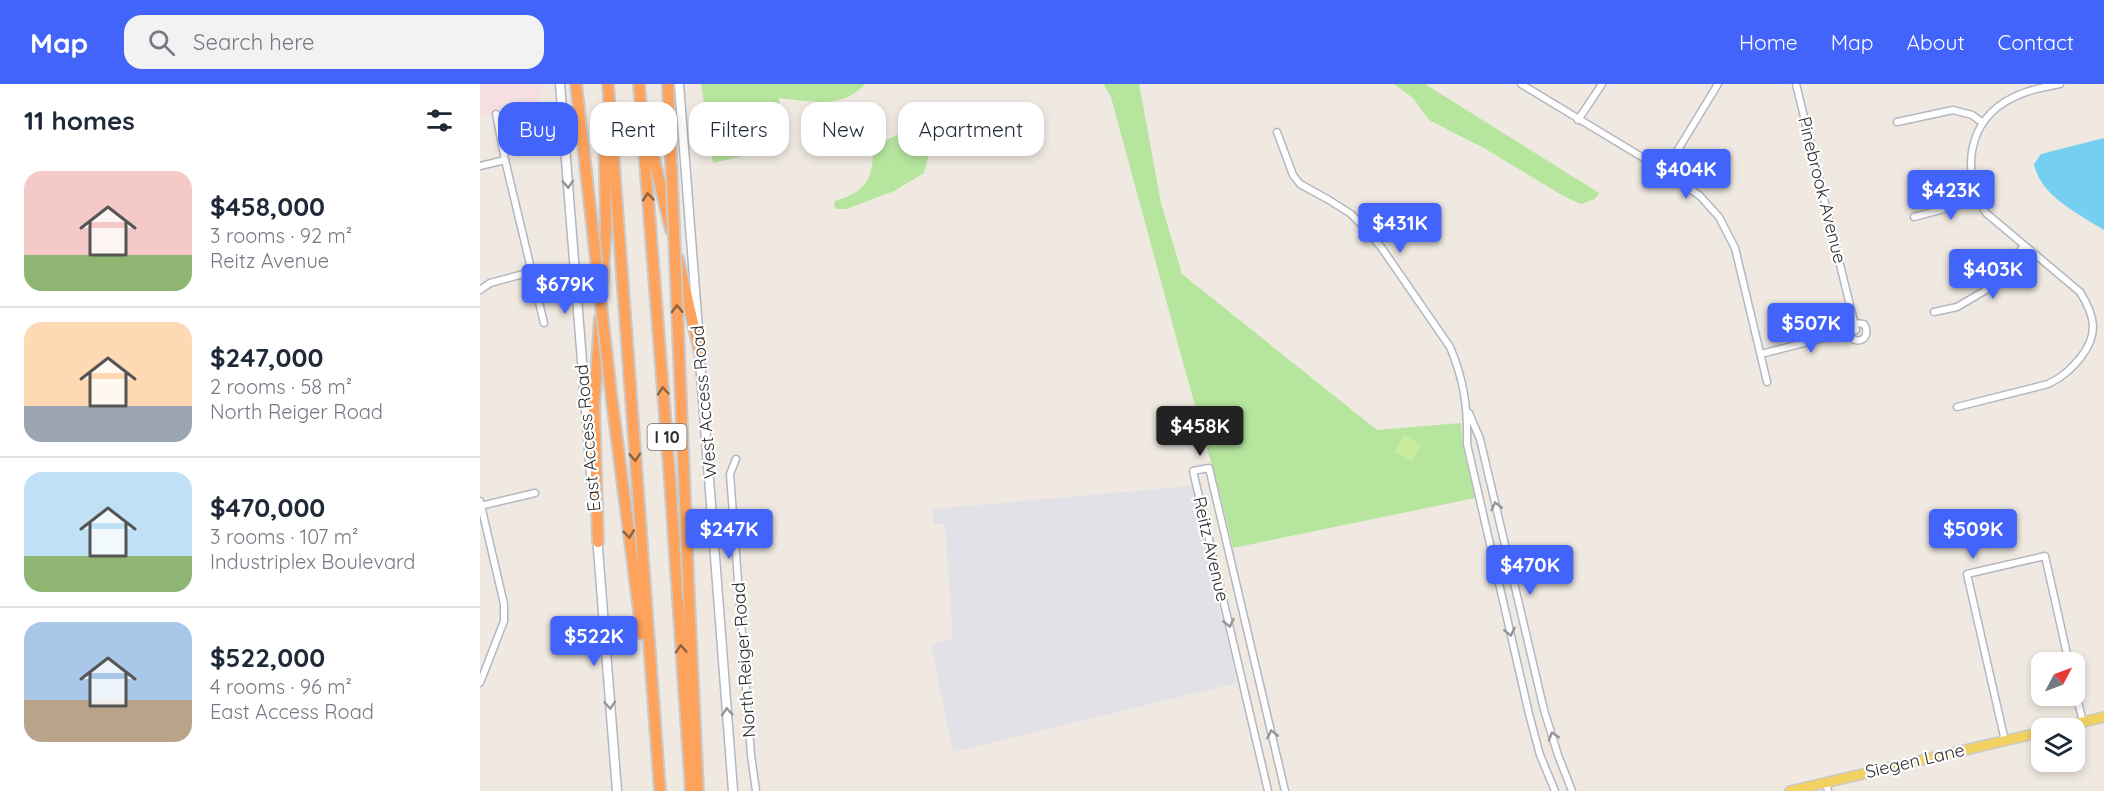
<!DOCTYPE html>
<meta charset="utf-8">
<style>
body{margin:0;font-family:Quicksand,sans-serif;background:#f2f2f3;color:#1f2937;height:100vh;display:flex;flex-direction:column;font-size:22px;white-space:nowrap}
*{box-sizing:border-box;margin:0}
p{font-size:20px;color:#747a83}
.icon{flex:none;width:33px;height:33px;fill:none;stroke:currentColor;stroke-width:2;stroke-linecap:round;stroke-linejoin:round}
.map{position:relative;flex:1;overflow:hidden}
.details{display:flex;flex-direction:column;background:#fff;width:480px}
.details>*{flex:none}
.top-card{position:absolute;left:18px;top:18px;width:570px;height:54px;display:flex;gap:12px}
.needle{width:39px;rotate:49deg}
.tools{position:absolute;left:1551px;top:568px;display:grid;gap:12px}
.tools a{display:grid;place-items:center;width:54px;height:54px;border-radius:12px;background:#fff;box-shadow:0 3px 9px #0003;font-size:30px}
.price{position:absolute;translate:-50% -51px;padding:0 14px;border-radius:6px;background:#4264fb;color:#fff;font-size:20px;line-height:39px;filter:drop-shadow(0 2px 3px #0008)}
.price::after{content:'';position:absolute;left:50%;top:36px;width:18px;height:14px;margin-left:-9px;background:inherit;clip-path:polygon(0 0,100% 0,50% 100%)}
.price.current{background:#222;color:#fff}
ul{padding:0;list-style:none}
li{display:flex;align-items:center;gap:18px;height:150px;padding:0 24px}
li+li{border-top:2px solid #e0e1e3}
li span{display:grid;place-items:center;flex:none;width:168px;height:120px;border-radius:18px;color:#555}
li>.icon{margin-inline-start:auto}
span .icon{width:72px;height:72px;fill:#fffc;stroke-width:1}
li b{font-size:26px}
h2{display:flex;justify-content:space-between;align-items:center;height:72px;padding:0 24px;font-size:26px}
.pill{padding:0 21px;border-radius:18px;background:#fff;box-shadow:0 3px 9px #0003;font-size:21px;line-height:54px}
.pill.current{background:#4264fb;color:#fff}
header{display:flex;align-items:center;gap:36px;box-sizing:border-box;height:84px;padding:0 30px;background:#4264fb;color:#fff}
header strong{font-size:28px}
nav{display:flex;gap:33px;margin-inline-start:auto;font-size:21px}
.search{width:420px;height:54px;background:#f2f2f3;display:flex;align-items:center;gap:15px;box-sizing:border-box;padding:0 21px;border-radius:18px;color:#747a83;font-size:22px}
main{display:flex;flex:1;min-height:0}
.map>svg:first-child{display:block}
.industrial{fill:#e3e1e8}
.medical{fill:#f5dfe0}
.green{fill:#b6e59e}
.pitch{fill:#c9ec9a}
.water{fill:#75cff0}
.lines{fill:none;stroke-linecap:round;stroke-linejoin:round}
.street-casing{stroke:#b4b7c1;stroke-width:9}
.secondary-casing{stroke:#b4b7c1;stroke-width:11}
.primary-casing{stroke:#c9c9c9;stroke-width:12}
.highway-casing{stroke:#c9c9c9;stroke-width:14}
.street{stroke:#fff;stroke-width:6}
.secondary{stroke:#fff;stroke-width:8}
.primary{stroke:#f2d163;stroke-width:9}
.highway{stroke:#ffa35c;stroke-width:10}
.highway-bridge-casing{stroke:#c9c9c9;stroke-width:14;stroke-linecap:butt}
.highway-bridge{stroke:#ffa35c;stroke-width:10}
.oneway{stroke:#969696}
.oneway2{stroke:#8c6343}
.labels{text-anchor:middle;stroke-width:4.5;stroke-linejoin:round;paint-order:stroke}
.shield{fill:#fff;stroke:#6d6d6d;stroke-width:1.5}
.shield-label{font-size:16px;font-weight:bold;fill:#2e2e2e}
.street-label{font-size:18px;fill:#2e2e2e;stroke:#fff}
</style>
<header>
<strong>Map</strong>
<div class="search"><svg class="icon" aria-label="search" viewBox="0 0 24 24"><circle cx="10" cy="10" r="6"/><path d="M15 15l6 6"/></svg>Search here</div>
<nav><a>Home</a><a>Map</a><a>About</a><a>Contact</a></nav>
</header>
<main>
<section class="details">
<h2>11 homes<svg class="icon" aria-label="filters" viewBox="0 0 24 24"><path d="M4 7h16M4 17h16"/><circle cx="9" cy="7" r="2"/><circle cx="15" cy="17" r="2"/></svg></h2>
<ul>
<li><span style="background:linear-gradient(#f6c9c9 70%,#8fb573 0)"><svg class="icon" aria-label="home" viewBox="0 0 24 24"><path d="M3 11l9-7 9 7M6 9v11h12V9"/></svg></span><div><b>$458,000</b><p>3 rooms · 92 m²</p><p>Reitz Avenue</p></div></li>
<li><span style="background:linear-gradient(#ffd9b3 70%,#9aa5b1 0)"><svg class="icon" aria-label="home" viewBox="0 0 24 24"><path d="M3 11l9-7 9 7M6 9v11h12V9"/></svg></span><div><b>$247,000</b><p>2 rooms · 58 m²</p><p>North Reiger Road</p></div></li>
<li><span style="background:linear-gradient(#bfe0f5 70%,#8fb573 0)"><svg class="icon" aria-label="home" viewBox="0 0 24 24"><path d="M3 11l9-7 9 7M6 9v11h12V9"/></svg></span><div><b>$470,000</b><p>3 rooms · 107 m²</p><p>Industriplex Boulevard</p></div></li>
<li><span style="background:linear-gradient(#a9c7e8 65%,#b9a48a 0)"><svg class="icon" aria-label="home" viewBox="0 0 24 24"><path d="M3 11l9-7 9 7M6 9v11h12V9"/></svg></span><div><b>$522,000</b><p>4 rooms · 96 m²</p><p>East Access Road</p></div></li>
</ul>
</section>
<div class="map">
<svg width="1624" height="707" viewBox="0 0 1624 707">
<rect width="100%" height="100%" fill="#efe9e1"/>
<!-- industrial -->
<polygon class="industrial" points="712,402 757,599 473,668 451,561 473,554 465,440 454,440 452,425"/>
<!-- medical -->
<polygon class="medical" points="0,0 61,0 62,7 57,26 0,31"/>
<!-- green -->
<g class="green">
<path d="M221,0h164c-23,26 -55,17 -86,14l3,38c-18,18 -45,21 -69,27z"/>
<polygon points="624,0 659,0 681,119 702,190 897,346 981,339 983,363 995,414 753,464 740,410 702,275 631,13"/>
<polygon points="914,0 945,0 1119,109 1115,115 1101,120 1085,113 1004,64 949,36 933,14"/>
<path d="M425,47l9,1 9,5 5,21 -4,15 -30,18 -48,18h-9l-3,-3 1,-5c30,-9 38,-20 38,-51l6,-6z"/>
</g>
<!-- pitch -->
<polygon class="pitch" points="924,351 941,361 932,377 915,368"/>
<!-- water -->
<path class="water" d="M1624,54v92c-25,-16 -64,-34 -70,-66l7,-10z"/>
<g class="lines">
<defs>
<g id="street">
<polyline points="1041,0 1185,87 1220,112 1239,133 1255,164 1287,298"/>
<polyline points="16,30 25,76 64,239"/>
<polyline points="1098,36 1122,0"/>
<polyline points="1417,38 1473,26 1492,31 1503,39"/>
<path d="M797,48l16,43 7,9 29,16 22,14 9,9 21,24 69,100c14,33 18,61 17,97l62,270 11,41 15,36"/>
<polyline points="0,82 25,76"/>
<polyline points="1185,87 1238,0"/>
<polyline points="1434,133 1498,116"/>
<polyline points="0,206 10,199 51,188"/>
<polyline points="1454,228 1477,223 1506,206 1544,162"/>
<path d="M1368,248c6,16 25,7 16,-8l-10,-1"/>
<polyline points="1281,270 1376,246 1316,0"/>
<path d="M1477,323l91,-23c15,-7 23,-15 33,-27 18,-23 14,-41 -1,-65l-94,-79c-26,-41 -19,-94 28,-116 14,-7 30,-10 46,-13"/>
<polyline points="989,329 1000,355 1064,626 1078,671 1092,707"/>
<polyline points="256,375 250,390 271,671 276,707"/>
<polyline points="0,417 24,520 24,537 0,599"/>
<polyline points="0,422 55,409"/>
<polyline points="1594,601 1603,638"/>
<polyline points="1525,657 1487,490 1565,472 1589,579"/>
<polyline points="1346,698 1348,707"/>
<polyline points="788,707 713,387 729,384 805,707"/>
</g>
<g id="secondary">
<polyline points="80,0 112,403"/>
<polyline points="199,0 218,245"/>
<polyline points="219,264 253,707"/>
<polyline points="117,452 137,707"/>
</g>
<g id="primary">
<polyline points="1574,645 1624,633"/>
<polyline points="1310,707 1562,648"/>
</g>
<g id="highway">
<polyline points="96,0 111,131"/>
<polyline points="128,0 180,707"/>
<polyline points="159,0 190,396 211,707"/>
<polyline points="168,50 191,146"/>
<polyline points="198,175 220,269"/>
<polyline points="122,210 126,141 124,33"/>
<polyline points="131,309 162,550"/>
<polyline points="118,458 114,323 120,234"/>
<polyline points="209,515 218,707"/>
</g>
</defs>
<!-- street casing -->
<use href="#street" class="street-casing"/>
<!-- secondary casing -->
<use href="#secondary" class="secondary-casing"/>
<!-- primary casing -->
<use href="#primary" class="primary-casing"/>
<!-- highway casing -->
<use href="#highway" class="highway-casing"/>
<!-- street -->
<use href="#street" class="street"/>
<!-- secondary -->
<use href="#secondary" class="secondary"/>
<!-- primary -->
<use href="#primary" class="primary"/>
<!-- highway -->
<use href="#highway" class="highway"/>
<defs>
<g id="highway-bridge">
<polyline points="188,0 209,515"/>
<polyline points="111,131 131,309"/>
</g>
</defs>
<!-- highway-bridge casing -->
<use href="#highway-bridge" class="highway-bridge-casing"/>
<!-- highway-bridge -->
<use href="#highway-bridge" class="highway-bridge"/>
</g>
<!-- one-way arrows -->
<defs><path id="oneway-chevron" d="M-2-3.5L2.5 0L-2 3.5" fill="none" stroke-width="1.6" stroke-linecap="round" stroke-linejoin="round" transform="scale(1.5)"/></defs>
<g class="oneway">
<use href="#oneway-chevron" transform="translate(88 100) rotate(86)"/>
<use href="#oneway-chevron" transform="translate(1016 422) rotate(-103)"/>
<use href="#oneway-chevron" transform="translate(749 539) rotate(77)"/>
<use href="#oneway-chevron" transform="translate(1030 548) rotate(77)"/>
<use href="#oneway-chevron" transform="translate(130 621) rotate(86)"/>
<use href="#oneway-chevron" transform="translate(247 628) rotate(-94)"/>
<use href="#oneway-chevron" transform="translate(792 650) rotate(-103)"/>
<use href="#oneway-chevron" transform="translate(1073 652) rotate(-107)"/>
</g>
<g class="oneway2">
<use href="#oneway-chevron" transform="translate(168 113) rotate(-95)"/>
<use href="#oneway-chevron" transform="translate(197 225) rotate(-92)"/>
<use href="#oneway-chevron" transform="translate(183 307) rotate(-95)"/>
<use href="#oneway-chevron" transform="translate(155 373) rotate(86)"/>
<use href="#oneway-chevron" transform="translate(149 450) rotate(83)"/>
<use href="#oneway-chevron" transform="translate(201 565) rotate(-94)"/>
</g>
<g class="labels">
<!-- shield labels -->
<rect class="shield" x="167.5" y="340" width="39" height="26" rx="4.5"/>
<g class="shield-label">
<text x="187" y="359">I 10</text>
</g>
<!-- street labels -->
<g class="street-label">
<text transform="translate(1342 106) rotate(76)" y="6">Pinebrook Avenue</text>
<text transform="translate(224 318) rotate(-95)" y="6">West Access Road</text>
<text transform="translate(108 354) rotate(-95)" y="6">East Access Road</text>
<text transform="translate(731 465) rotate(77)" y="6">Reitz Avenue</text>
<text transform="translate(264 576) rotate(-94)" y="6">North Reiger Road</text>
<text transform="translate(1435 677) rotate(-13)" y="6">Siegen Lane</text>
</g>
</g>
</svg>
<div class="tools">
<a><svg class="needle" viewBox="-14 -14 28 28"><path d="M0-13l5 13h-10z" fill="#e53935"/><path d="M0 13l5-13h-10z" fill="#747a83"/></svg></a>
<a><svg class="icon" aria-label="layers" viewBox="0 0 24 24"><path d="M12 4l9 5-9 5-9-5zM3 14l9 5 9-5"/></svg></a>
</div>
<b class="price" style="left:1206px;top:116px">$404K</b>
<b class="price" style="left:1471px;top:137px">$423K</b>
<b class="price" style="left:920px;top:170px">$431K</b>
<b class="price" style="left:1513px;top:216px">$403K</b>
<b class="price" style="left:85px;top:231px">$679K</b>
<b class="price" style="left:1331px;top:270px">$507K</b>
<b class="price current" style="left:720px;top:373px">$458K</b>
<b class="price" style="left:249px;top:476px">$247K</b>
<b class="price" style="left:1493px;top:476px">$509K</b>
<b class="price" style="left:1050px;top:512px">$470K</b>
<b class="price" style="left:114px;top:583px">$522K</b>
<div class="top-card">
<a class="pill current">Buy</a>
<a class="pill">Rent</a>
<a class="pill">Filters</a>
<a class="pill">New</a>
<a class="pill">Apartment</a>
</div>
</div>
</main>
